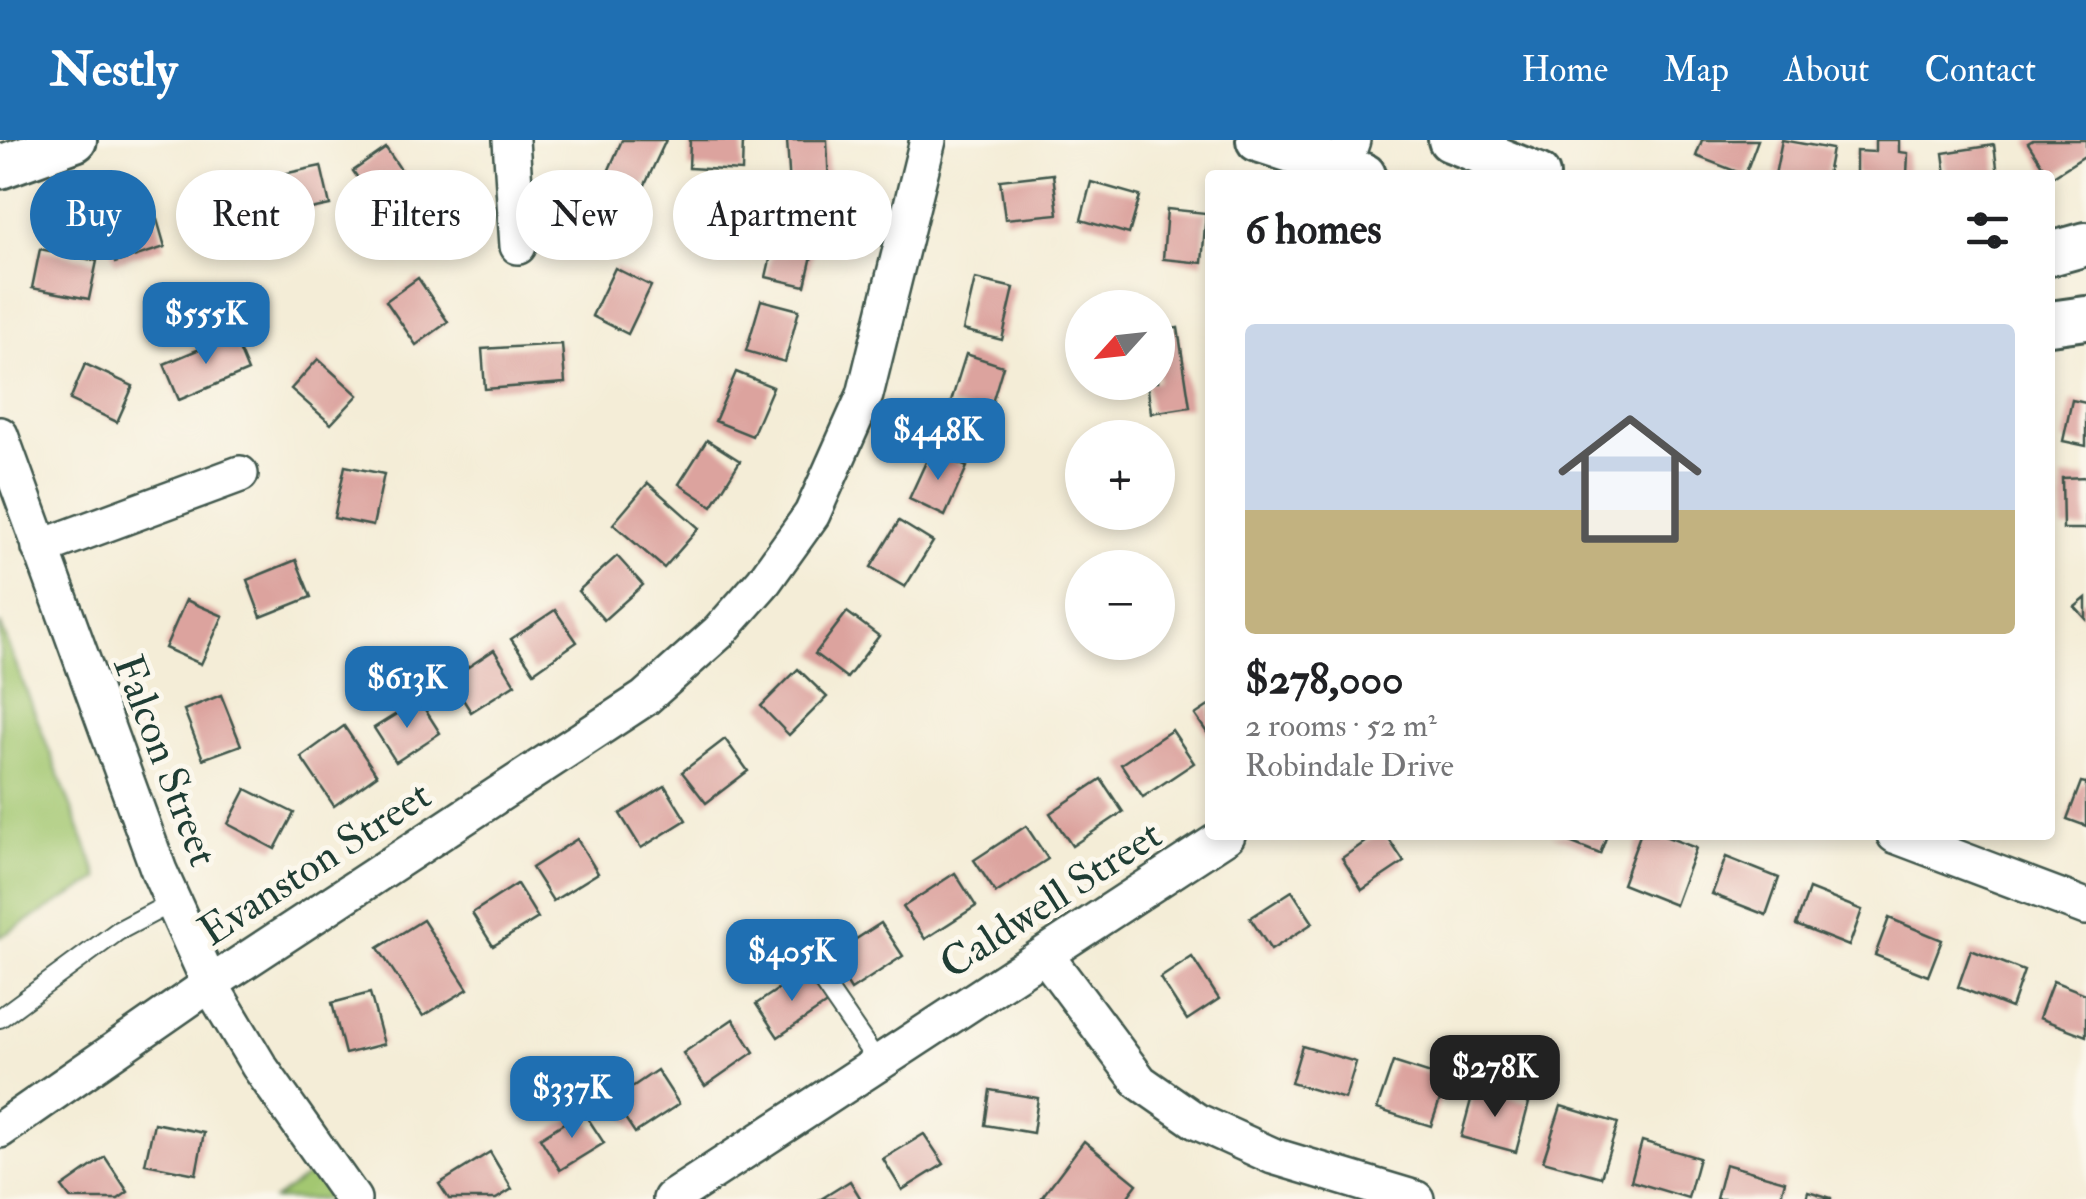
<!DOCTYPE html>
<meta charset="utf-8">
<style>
body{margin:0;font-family:"IM FELL Double Pica",serif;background:#f6f6f6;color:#202124;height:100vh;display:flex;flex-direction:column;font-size:38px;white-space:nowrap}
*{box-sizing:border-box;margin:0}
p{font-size:32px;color:#757577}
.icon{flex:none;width:55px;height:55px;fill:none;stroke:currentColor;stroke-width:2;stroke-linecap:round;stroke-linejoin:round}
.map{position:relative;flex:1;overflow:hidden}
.details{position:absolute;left:1205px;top:30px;width:850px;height:670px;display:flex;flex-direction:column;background:#fff;border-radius:10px;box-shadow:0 5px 15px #0003}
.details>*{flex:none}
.hud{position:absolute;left:30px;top:30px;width:950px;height:90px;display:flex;gap:20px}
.needle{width:65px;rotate:243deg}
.controls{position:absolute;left:1065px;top:150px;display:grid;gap:20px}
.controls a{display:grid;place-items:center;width:110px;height:110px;border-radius:50%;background:#fff;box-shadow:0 5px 15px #0003;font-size:50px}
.price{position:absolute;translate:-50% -85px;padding:0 22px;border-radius:20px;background:#1f6fb2;color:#fff;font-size:32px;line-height:65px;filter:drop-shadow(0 2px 5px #0008)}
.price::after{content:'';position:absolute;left:50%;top:60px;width:30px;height:22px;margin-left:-15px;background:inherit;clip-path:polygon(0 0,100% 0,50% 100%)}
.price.selected{background:#222;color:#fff}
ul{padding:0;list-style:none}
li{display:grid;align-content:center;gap:20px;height:530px;padding:0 40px}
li+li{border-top:2px solid #e0e0e0}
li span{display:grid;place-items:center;height:310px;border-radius:10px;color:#555}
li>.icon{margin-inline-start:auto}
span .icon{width:180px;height:180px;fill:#fffc;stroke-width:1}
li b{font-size:42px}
h2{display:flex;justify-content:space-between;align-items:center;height:120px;padding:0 40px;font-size:42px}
.tag{padding:0 35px;border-radius:45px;background:#fff;box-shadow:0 5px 15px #0003;font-size:35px;line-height:90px}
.tag.selected{background:#1f6fb2;color:#fff}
header{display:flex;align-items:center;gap:60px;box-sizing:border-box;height:140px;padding:0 50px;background:#1f6fb2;color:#fff}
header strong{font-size:48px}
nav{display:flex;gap:55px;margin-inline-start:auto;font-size:35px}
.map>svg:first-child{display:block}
.green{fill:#a3c771;stroke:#618252;stroke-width:2.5}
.building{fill:#dca39e}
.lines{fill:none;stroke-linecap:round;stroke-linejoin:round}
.service-casing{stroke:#3f574c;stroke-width:22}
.minor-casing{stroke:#3f574c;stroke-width:40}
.tertiary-casing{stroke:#3f574c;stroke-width:48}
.service{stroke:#fff;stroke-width:18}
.minor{stroke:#fff;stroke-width:35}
.tertiary{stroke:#fff;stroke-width:42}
.labels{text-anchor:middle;stroke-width:10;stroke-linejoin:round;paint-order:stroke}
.street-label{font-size:42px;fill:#1f3d34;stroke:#fbf7ec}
</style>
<header>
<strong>Nestly</strong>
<nav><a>Home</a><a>Map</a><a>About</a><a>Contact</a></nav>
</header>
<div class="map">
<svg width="2086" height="1059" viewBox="0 0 2086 1059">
<rect width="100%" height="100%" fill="#fbf7ec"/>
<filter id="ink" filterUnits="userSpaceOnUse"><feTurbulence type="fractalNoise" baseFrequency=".01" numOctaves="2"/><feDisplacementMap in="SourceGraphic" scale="20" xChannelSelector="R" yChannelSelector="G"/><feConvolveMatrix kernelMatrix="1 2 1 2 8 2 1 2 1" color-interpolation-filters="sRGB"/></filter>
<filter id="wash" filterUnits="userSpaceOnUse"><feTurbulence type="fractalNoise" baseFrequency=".0048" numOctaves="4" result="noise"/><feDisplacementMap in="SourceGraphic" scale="40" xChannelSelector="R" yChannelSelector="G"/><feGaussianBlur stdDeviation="2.25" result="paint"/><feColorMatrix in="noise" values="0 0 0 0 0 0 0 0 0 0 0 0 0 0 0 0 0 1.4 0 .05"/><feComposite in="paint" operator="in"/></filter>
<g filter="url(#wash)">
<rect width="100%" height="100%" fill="#f4edd7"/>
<!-- green -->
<g class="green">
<polygon points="0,483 99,739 0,797"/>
<polygon points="327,1022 353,1059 274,1059"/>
</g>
<g id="blocks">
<!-- building -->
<g class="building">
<polygon points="622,0 666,0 643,49 608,32"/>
<polygon points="690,0 743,0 742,31 689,28"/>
<polygon points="787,0 827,0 829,47 790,48"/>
<polygon points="1702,0 1758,0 1745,35 1696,16"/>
<polygon points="1782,0 1832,9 1827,35 1775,35"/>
<polygon points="1875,0 1899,0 1899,12 1908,13 1907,35 1856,35 1856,11 1875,12"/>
<polygon points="2033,0 2086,0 2086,15 2050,38 2028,3"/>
<polygon points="1994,5 1998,35 1946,35 1943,13"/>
<polygon points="386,8 416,52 384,75 353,31"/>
<polygon points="321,26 330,65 277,76 269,37"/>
<polygon points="1053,34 1058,74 1005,79 1000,40"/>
<polygon points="1091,42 1140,56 1129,94 1081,80"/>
<polygon points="241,45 250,83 199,96 189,58"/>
<polygon points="154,69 165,107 115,123 103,85"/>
<polygon points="1167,69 1206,73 1202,123 1163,119"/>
<polygon points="778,85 817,94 805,146 766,137"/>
<polygon points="40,109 97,121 89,159 32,148"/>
<polygon points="615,128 651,146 628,194 592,176"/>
<polygon points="418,138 448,182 416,205 386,161"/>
<polygon points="975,139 1014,148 1002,200 963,190"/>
<polygon points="761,160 799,170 785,222 746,211"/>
<polygon points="1178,188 1190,267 1151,273 1147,242 1158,242 1158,191"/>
<polygon points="233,195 248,231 179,260 164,224"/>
<polygon points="562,204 565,243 485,249 482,209"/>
<polygon points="966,214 1003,226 988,276 950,265"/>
<polygon points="318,219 358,255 331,284 291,249"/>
<polygon points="85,224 133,246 117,282 70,260"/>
<polygon points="736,232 773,247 752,296 715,281"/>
<polygon points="2072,260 2086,263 2086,306 2063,301"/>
<polygon points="707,300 740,321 712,366 679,344"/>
<polygon points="931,311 967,327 945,376 909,359"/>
<polygon points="345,326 384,334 373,386 334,378"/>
<polygon points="2086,337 2086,389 2063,389 2062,338"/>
<polygon points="648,343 699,388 664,428 613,384"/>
<polygon points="899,381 933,402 905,447 871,427"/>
<polygon points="617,416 643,445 604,480 578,451"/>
<polygon points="296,420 311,457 261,477 247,440"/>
<polygon points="2086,458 2086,479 2075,467"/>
<polygon points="186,460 223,476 201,524 165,508"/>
<polygon points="555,470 577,502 534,532 511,499"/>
<polygon points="847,472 879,496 847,538 815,514"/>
<polygon points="494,510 515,544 471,572 450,539"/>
<polygon points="798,529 827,557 789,595 761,566"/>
<polygon points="221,555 241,605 203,619 184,570"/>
<polygon points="419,560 440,593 396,622 374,588"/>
<polygon points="1210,565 1210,597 1195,575"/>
<polygon points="344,586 377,635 334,666 301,617"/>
<polygon points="1172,590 1194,623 1143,657 1121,624"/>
<polygon points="725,599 748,631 706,663 682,632"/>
<polygon points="1101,639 1123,672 1072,706 1050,673"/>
<polygon points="2081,642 2086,643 2086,686 2067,679"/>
<polygon points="665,646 686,680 641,708 620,674"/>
<polygon points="246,649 294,673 275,709 228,684"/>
<polygon points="1026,686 1048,719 996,753 974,720"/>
<polygon points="1375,695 1386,695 1404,722 1362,750 1342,718"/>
<polygon points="1552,695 1607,695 1600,714"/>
<polygon points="1640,695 1662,695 1696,708 1675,765 1622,744"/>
<polygon points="577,699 598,733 553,761 532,728"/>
<polygon points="1726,717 1779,738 1766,775 1712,754"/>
<polygon points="955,733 976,766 925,799 903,767"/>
<polygon points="517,744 538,778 493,806 472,773"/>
<polygon points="1809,749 1862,770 1849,806 1796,785"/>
<polygon points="1292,751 1313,783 1271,810 1250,778"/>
<polygon points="1889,778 1942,800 1928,836 1875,815"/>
<polygon points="423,780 468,849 423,876 378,808"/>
<polygon points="881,783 903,816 851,850 830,816"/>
<polygon points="1971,810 2024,831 2011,868 1958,847"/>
<polygon points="1192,817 1219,859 1187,880 1160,838"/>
<polygon points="807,830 828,863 778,897 756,864"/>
<polygon points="2053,841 2086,854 2086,896 2039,878"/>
<polygon points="370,853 384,904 345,914 332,863"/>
<polygon points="733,879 754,912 705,946 683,913"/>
<polygon points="1302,906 1356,922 1345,959 1291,943"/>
<polygon points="1393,922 1447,939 1431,986 1377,969"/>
<polygon points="657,930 679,964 635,993 613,960"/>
<polygon points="1474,949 1529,963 1516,1012 1461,997"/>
<polygon points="990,950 1038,958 1033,993 985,985"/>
<polygon points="1561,966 1618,983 1601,1037 1543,1021"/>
<polygon points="583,971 604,1003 560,1030 540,998"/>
<polygon points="154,983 204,993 196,1034 145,1024"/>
<polygon points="924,994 944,1024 902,1050 883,1019"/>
<polygon points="1084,1001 1137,1044 1126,1059 1042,1057"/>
<polygon points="1642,1001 1699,1018 1688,1058 1631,1041"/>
<polygon points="490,1012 512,1049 496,1059 449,1059 439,1044"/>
<polygon points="105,1017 128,1052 118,1059 71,1059 62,1047"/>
<polygon points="1725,1024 1785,1041 1780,1059 1716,1059"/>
<polygon points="850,1041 861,1059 821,1059"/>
<polygon points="1808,1051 1831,1058 1831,1059 1806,1059"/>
</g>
</g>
</g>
<g filter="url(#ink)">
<use href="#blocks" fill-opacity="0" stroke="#3f574c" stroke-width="2.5"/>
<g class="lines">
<defs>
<g id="service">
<polyline points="794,800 879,924"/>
<polyline points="0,878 118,791 173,762"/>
</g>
<g id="minor">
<polyline points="511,0 518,106"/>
<polyline points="1340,35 1352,0"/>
<polyline points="0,295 159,731 210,844 259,926 353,1059"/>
<polyline points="40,408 240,334"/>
<polyline points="1895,695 2086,767"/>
<polyline points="1046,816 1140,942 1196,981 1273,1016 1416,1059"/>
<polyline points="0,990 210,844 645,558 719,492 764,441 812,374 865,255 928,0"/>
<polyline points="671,1059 1227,695"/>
</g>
<g id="tertiary">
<polyline points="1258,0 1364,35"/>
<polyline points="1450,0 1538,35"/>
<polyline points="0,27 75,0"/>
<polyline points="2050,114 2086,104"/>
<polyline points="2050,183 2086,178"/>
</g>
</defs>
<!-- service casing -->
<use href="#service" class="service-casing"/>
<!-- minor casing -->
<use href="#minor" class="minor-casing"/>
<!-- tertiary casing -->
<use href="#tertiary" class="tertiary-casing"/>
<!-- service -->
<use href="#service" class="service"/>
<!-- minor -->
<use href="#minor" class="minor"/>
<!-- tertiary -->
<use href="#tertiary" class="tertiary"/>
</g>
</g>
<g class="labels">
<!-- street labels -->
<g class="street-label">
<text transform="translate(167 620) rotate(69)" y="15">Falcon Street</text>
<text transform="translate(314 722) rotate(-33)" y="15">Evanston Street</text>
<text transform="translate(1050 758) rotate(-33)" y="15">Caldwell Street</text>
</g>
</g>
</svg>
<div class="controls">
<a><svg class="needle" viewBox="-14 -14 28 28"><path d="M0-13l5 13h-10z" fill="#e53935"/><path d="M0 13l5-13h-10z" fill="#757577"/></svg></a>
<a>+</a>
<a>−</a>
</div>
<b class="price" style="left:206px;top:227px">$555K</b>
<b class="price" style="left:938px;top:343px">$448K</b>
<b class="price" style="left:407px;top:591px">$613K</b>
<b class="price" style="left:792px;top:864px">$405K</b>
<b class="price selected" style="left:1495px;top:980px">$278K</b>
<b class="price" style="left:572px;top:1001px">$337K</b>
<div class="hud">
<a class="tag selected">Buy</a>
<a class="tag">Rent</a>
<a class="tag">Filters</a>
<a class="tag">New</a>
<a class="tag">Apartment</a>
</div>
<section class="details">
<h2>6 homes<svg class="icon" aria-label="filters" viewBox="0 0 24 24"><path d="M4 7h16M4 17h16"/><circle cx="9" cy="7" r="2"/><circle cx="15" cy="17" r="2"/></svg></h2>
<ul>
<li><span style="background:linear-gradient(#c9d6e8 60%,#c2b280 0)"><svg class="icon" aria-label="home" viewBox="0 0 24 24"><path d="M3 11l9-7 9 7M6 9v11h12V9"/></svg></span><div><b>$278,000</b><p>2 rooms · 52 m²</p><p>Robindale Drive</p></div></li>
</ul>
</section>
</div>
